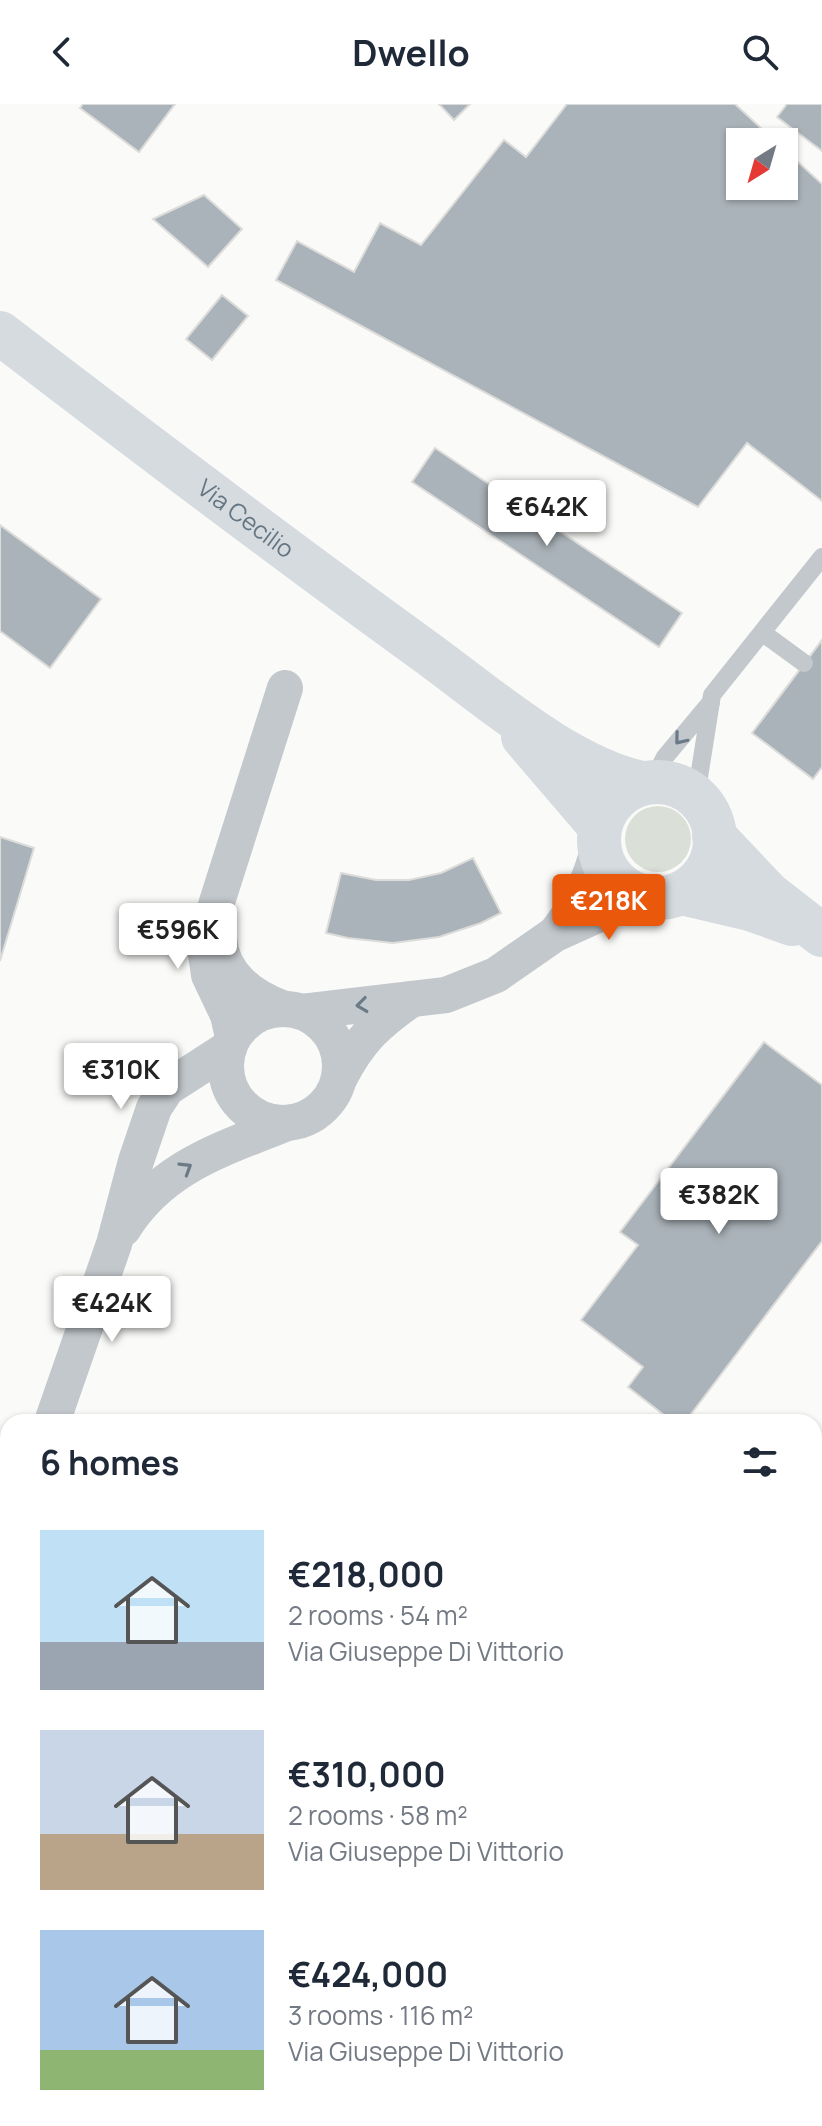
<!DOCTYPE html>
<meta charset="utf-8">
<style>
body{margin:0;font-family:Manrope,sans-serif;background:#f2f2f3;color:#1f2937;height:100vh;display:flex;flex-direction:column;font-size:30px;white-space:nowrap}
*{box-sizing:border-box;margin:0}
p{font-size:26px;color:#747a83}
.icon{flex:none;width:44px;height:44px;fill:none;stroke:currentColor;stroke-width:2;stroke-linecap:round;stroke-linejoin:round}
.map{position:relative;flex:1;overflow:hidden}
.panel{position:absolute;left:0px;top:1310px;width:822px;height:712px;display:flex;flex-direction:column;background:#fff;border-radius:24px 24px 0 0;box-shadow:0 2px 6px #0004}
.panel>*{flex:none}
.needle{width:52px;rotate:217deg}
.controls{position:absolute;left:726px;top:24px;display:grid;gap:16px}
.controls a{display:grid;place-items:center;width:72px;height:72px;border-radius:0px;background:#fff;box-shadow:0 2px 6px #0004;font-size:40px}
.price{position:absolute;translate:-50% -68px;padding:0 18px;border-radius:8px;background:#fff;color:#222;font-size:26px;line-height:52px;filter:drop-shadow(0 2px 4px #0008)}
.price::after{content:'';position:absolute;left:50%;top:48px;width:24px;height:18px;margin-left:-12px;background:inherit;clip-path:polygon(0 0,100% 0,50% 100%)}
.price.active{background:#ea580c;color:#fff}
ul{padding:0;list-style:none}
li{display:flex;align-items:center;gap:24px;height:200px;padding:0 40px}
li span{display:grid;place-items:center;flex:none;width:224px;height:160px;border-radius:0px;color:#555}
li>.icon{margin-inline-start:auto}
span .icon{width:96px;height:96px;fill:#fffc;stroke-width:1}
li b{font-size:34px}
h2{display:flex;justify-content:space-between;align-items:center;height:96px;padding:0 40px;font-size:34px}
header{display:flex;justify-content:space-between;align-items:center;height:104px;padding:0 40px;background:#fff;font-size:36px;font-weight:700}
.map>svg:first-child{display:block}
.green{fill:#dadfd7}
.building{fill:#aab3b9;stroke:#dcdcda;stroke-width:2}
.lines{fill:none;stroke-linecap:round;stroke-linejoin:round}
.lane{stroke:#c3c8cc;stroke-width:18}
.street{stroke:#c3c8cc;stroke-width:36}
.primary{stroke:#d6dbdf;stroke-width:44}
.oneway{stroke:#6a7a87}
.labels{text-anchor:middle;stroke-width:8;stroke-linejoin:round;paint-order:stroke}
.street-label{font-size:24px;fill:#657683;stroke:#fff}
</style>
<header><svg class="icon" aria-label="back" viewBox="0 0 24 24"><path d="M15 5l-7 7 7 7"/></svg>Dwello<svg class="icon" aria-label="search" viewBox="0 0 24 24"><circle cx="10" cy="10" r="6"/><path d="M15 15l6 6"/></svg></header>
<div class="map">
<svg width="822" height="2022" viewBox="0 0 822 2022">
<rect width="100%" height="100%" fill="#fafaf8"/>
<!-- green -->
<g class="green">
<circle cx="658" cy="735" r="33"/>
<polygon points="8,1979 8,2014 280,2014 286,2022 0,2022 0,1980"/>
</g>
<!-- building -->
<g class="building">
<polygon points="83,0 175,0 139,48 80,4"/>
<polygon points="439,0 470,0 454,16"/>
<polygon points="567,0 735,0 776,38 740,38 740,82 784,82 784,45 822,80 822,397 747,339 698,403 276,176 297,137 354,168 380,119 421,141 504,36 526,53"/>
<polygon points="787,0 822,0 822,47 777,13"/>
<polygon points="204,91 242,125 208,163 153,115"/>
<polygon points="222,191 248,212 212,256 186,235"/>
<polygon points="435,344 682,509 659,543 412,378"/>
<polygon points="0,421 101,495 50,564 0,527"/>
<polygon points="822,536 822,663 813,675 752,629"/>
<polygon points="0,733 34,744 0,857"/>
<polygon points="473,754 501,809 481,819 439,833 393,839 348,834 326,829 341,769 376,776 409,776 441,769"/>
<polygon points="764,938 822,981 822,1137 685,1318 673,1318 628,1283 643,1263 581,1216 638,1141 620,1128"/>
<polygon points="0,1538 8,1545 8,1636 0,1629"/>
<polygon points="0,1691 8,1698 8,1764 0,1773"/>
<polygon points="0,1786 8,1794 8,1801 0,1810"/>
<polygon points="8,1882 8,1946 0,1939 0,1892"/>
<polygon points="379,2014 530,2014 520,2022 369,2022"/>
<polygon points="640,2014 657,2014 663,2022 630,2022"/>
</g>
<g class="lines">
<!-- lane -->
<g class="lane">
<polyline points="763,529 804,559"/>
<polyline points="652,678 665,653 711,598"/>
<polyline points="696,692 712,591 822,453"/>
</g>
<!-- street -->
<g class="street">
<path d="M556,829c23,-30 33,-49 43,-86"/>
<path d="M219,835c3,36 32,58 63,69"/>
<polyline points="412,895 446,891 496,871 555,830 639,792"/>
<circle cx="283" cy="962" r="57"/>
<path d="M302,908l110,-13c-36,25 -53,41 -73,80"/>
<polyline points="233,933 228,911 209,871 205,843 217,798 285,584"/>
<path d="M123,1125c39,-63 100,-80 164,-106"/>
<polyline points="52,1318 114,1140 136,1057 154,1004 167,984 229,944"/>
<polyline points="0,1428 8,1414"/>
</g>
<!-- primary -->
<g class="primary">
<path id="s1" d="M0,229c141,108 282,215 426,319 62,45 141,115 216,131"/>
<polyline points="523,633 600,723"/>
<circle cx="657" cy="736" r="58"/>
<polyline points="714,732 769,790 822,831"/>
<polyline points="682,789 750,805 792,820"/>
</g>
</g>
<!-- one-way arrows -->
<defs><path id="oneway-chevron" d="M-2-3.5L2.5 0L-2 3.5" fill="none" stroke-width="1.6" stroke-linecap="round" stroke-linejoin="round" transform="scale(2)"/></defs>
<g class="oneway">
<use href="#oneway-chevron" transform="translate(680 635) rotate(129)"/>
<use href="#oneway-chevron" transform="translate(362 901) rotate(173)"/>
<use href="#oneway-chevron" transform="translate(186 1064) rotate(-32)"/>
</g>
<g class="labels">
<!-- street labels -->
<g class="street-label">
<text dy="8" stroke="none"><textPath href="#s1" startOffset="308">Via Cecilio</textPath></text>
</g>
</g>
</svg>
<div class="controls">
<a><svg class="needle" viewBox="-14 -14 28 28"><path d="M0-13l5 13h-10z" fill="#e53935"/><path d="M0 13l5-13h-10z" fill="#747a83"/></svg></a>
</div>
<b class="price" style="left:547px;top:444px">€642K</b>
<b class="price active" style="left:609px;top:838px">€218K</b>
<b class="price" style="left:178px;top:867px">€596K</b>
<b class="price" style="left:121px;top:1007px">€310K</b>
<b class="price" style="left:719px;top:1132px">€382K</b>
<b class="price" style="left:112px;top:1240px">€424K</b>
<section class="panel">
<h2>6 homes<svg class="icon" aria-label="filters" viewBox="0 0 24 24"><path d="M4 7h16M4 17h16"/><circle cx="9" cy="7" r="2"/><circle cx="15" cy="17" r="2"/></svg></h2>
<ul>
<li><span style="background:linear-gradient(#bfe0f5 70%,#9aa5b1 0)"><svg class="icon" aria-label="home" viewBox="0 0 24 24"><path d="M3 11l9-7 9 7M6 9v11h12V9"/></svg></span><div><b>€218,000</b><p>2 rooms · 54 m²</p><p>Via Giuseppe Di Vittorio</p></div></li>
<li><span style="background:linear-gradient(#c9d6e8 65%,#b9a48a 0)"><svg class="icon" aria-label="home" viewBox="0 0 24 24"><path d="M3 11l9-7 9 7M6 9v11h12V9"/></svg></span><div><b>€310,000</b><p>2 rooms · 58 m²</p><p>Via Giuseppe Di Vittorio</p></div></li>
<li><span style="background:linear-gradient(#a9c7e8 75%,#8fb573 0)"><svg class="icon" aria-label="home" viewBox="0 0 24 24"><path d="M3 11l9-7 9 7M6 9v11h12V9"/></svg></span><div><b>€424,000</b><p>3 rooms · 116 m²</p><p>Via Giuseppe Di Vittorio</p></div></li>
</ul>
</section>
</div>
